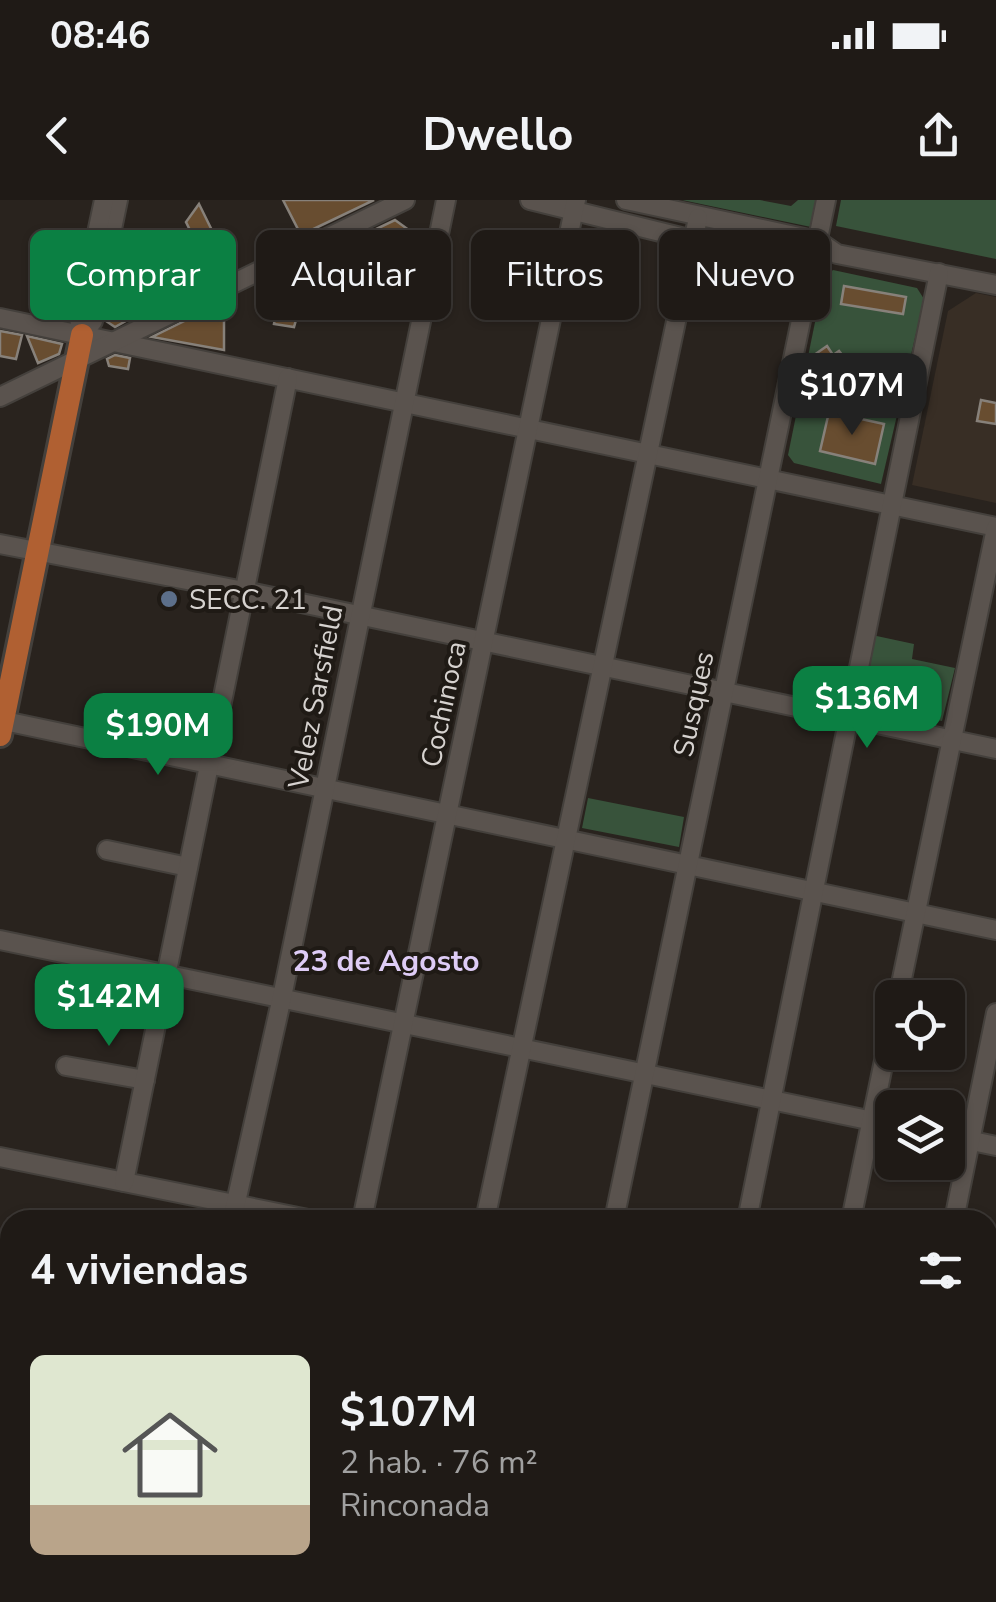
<!DOCTYPE html>
<html lang="es">
<meta charset="utf-8">
<style>
body{margin:0;font-family:"Nunito Sans",sans-serif;background:#27231f;color:#f1f3f6;height:100vh;display:flex;flex-direction:column;font-size:38px;white-space:nowrap}
*{box-sizing:border-box;margin:0}
p{font-size:32px;color:#a1a1a1}
.icon{flex:none;width:55px;height:55px;fill:none;stroke:currentColor;stroke-width:2;stroke-linecap:round;stroke-linejoin:round}
.map{position:relative;flex:1;overflow:hidden}
.sheet{position:absolute;left:0px;top:1010px;width:998px;height:392px;display:flex;flex-direction:column;background:#1f1a16;border-radius:30px 30px 0 0;box-shadow:0 2px 8px #0004,0 0 0 2px #3c3835}
.sheet>*{flex:none}
.hud{position:absolute;left:30px;top:30px;width:938px;height:90px;display:flex;gap:20px}
.controls{position:absolute;left:875px;top:780px;display:grid;gap:20px}
.controls a{display:grid;place-items:center;width:90px;height:90px;border-radius:15px;background:#1f1a16;box-shadow:0 2px 8px #0004,0 0 0 2px #3c3835;font-size:50px}
.price{position:absolute;translate:-50% -85px;padding:0 22px;border-radius:20px;background:#0b8043;color:#fff;font-size:32px;line-height:65px;filter:drop-shadow(0 2px 5px #0008)}
.price::after{content:'';position:absolute;left:50%;top:60px;width:30px;height:22px;margin-left:-15px;background:inherit;clip-path:polygon(0 0,100% 0,50% 100%)}
.price.active{background:#222;color:#fff}
ul{padding:0;list-style:none}
li{display:flex;align-items:center;gap:30px;height:250px;padding:0 30px}
li+li{border-top:2px solid #3c3835}
li span{display:grid;place-items:center;flex:none;width:280px;height:200px;border-radius:15px;color:#555}
li>.icon{margin-inline-start:auto}
span .icon{width:120px;height:120px;fill:#fffc;stroke-width:1}
li b{font-size:42px}
h2{display:flex;justify-content:space-between;align-items:center;height:120px;padding:0 30px;font-size:42px}
.chip{padding:0 35px;border-radius:15px;background:#1f1a16;box-shadow:0 2px 8px #0004,0 0 0 2px #3c3835;font-size:35px;line-height:90px}
.chip.active{background:#0b8043;color:#fff}
.status{display:flex;justify-content:space-between;align-items:center;height:70px;padding:0 50px;background:#1f1a16;direction:ltr}
.status svg{height:28px;fill:currentColor}
header{display:flex;justify-content:space-between;align-items:center;height:130px;padding:0 30px;background:#1f1a16;font-size:45px;font-weight:700}
.map>svg:first-child{display:block}
.built{fill:#382e25}
.green{fill:#38533b}
.building{fill:#684d30;stroke:#87817a;stroke-width:2.5}
.lines{fill:none;stroke-linecap:round;stroke-linejoin:round}
.minor-casing{stroke:#44403c;stroke-width:22}
.major-casing{stroke:#44403c;stroke-width:28}
.minor{stroke:#5a534e;stroke-width:18}
.major{stroke:#b06032;stroke-width:22}
.service-dot{fill:#5c6f8a;stroke:#1f1a15;stroke-width:4}
.labels{text-anchor:middle;stroke-width:8;stroke-linejoin:round;paint-order:stroke}
.poi-label{font-size:28px;fill:#d6d2cf;stroke:#1f1a15;text-anchor:start}
.street-label{font-size:28px;fill:#d6d2cf;stroke:#1f1a15}
.neighbourhood-label{font-size:30px;font-weight:bold;fill:#deccf6;stroke:#1f1a15}
</style>
<div class="status"><b>08:46</b><svg viewBox="0 0 49 12"><path d="M0 12V9h3v3zM5 12V6h3v6zM10 12V3h3v9zM15 12V0h3v12zM26 1h20v11H26zM47 4h2v5h-2z"/></svg></div>
<header><svg class="icon" aria-label="back" viewBox="0 0 24 24"><path d="M15 5l-7 7 7 7"/></svg>Dwello<svg class="icon" aria-label="share" viewBox="0 0 24 24"><path d="M12 15V3M7 8l5-5 5 5M5 13v7h14v-7"/></svg></header>
<div class="map">
<svg width="996" height="1402" viewBox="0 0 996 1402">
<rect width="100%" height="100%" fill="#29231e"/>
<!-- built -->
<g class="built">
<polygon points="976,93 996,97 996,303 912,285 948,111"/>
<polygon points="175,1392 395,1393 393,1402 175,1402"/>
</g>
<!-- green -->
<g class="green">
<polygon points="682,0 760,0 791,6 798,0 816,0 811,27"/>
<polygon points="841,0 996,0 996,59 836,26"/>
<polygon points="833,70 917,88 924,99 881,284 794,263 788,255 824,78"/>
<polygon points="872,435 914,444 912,459 955,468 942,521 865,506 857,495"/>
<polygon points="588,598 684,617 679,647 582,628"/>
<polygon points="184,1393 184,1392 239,1393 237,1402 182,1402"/>
<polygon points="261,1393 261,1392 380,1393 378,1402 259,1402"/>
<polygon points="416,1393 522,1393 520,1402 414,1402"/>
</g>
<!-- building -->
<g class="building">
<polygon points="283,0 374,0 301,35"/>
<polygon points="199,4 231,69 213,77 186,22"/>
<polygon points="395,20 424,41 421,57 401,43 358,108 298,113 294,127 274,124 275,118 259,85"/>
<polygon points="175,45 196,87 178,92 115,127 106,121 121,48 162,58"/>
<polygon points="64,85 73,87 68,110 48,107 51,91 63,93"/>
<polygon points="844,86 906,97 903,114 841,104"/>
<polygon points="219,104 224,107 224,150 152,137"/>
<polygon points="0,131 22,135 16,159 0,156"/>
<polygon points="27,136 62,144 59,154 38,163"/>
<polygon points="827,146 833,155 839,151 864,183 841,206 818,174 824,170 814,155"/>
<polygon points="115,155 130,158 128,169 109,166 107,159"/>
<polygon points="981,200 996,203 996,224 977,221"/>
<polygon points="829,212 884,224 875,264 820,251"/>
</g>
<g class="lines">
<defs>
<g id="minor">
<polyline points="530,0 693,40 813,64 821,61"/>
<polyline points="626,0 818,41 837,54 996,85"/>
<polyline points="0,118 996,327"/>
<polyline points="82,135 93,121 118,0"/>
<polyline points="82,135 79,118 104,0"/>
<polyline points="0,197 405,0"/>
<polyline points="0,344 244,391 996,549"/>
<polyline points="0,520 996,730"/>
<polyline points="107,650 188,667"/>
<polyline points="0,740 892,925"/>
<polyline points="898,798 996,328"/>
<polyline points="66,866 145,880"/>
<polyline points="948,936 996,946"/>
<polyline points="0,957 313,1020"/>
<polyline points="124,982 288,178"/>
<polyline points="232,1020 282,797 446,0"/>
<polyline points="362,1020 576,0"/>
<polyline points="485,1020 698,18"/>
<polyline points="614,1020 826,0"/>
<polyline points="747,1020 939,73"/>
<polyline points="851,1020 892,822"/>
<polyline points="954,1020 996,813"/>
<polyline points="988,1162 996,1164"/>
<polyline points="0,1176 10,1178"/>
<polyline points="988,1372 996,1334"/>
<polyline points="0,1395 33,1402"/>
<polyline points="153,1402 155,1392"/>
<polyline points="406,1402 408,1392"/>
<polyline points="537,1402 539,1392"/>
<polyline points="667,1402 669,1392"/>
<polyline points="771,1402 773,1392"/>
<polyline points="877,1402 879,1392"/>
<polyline points="981,1402 983,1392"/>
</g>
<polyline id="major" points="0,535 82,135"/>
</defs>
<!-- minor casing -->
<use href="#minor" class="minor-casing"/>
<!-- major casing -->
<use href="#major" class="major-casing"/>
<!-- minor -->
<use href="#minor" class="minor"/>
<!-- major -->
<use href="#major" class="major"/>
</g>
<!-- markers -->
<circle class="service-dot" cx="169" cy="399" r="10"/>
<g class="labels">
<!-- poi labels -->
<g class="poi-label">
<text x="189" y="409">SECC. 21</text>
</g>
<!-- street labels -->
<g class="street-label">
<text transform="translate(315 497) rotate(-79)" y="10">Velez Sarsfield</text>
<text transform="translate(443 504) rotate(-78)" y="10">Cochinoca</text>
<text transform="translate(693 504) rotate(-78)" y="10">Susques</text>
</g>
<!-- neighbourhood labels -->
<g class="neighbourhood-label">
<text x="386" y="771">23 de Agosto</text>
</g>
</g>
</svg>
<div class="controls">
<a><svg class="icon" aria-label="locate" viewBox="0 0 24 24"><circle cx="12" cy="12" r="6"/><path d="M12 2v4M12 18v4M2 12h4M18 12h4"/></svg></a>
<a><svg class="icon" aria-label="layers" viewBox="0 0 24 24"><path d="M12 4l9 5-9 5-9-5zM3 14l9 5 9-5"/></svg></a>
</div>
<b class="price active" style="left:852px;top:238px">$107M</b>
<b class="price" style="left:867px;top:551px">$136M</b>
<b class="price" style="left:158px;top:578px">$190M</b>
<b class="price" style="left:109px;top:849px">$142M</b>
<div class="hud">
<a class="chip active">Comprar</a>
<a class="chip">Alquilar</a>
<a class="chip">Filtros</a>
<a class="chip">Nuevo</a>
</div>
<section class="sheet">
<h2>4 viviendas<svg class="icon" aria-label="filters" viewBox="0 0 24 24"><path d="M4 7h16M4 17h16"/><circle cx="9" cy="7" r="2"/><circle cx="15" cy="17" r="2"/></svg></h2>
<ul>
<li><span style="background:linear-gradient(#dfe7d0 75%,#b9a48a 0)"><svg class="icon" aria-label="home" viewBox="0 0 24 24"><path d="M3 11l9-7 9 7M6 9v11h12V9"/></svg></span><div><b>$107M</b><p>2 hab. · 76 m²</p><p>Rinconada</p></div></li>
</ul>
</section>
</div>
